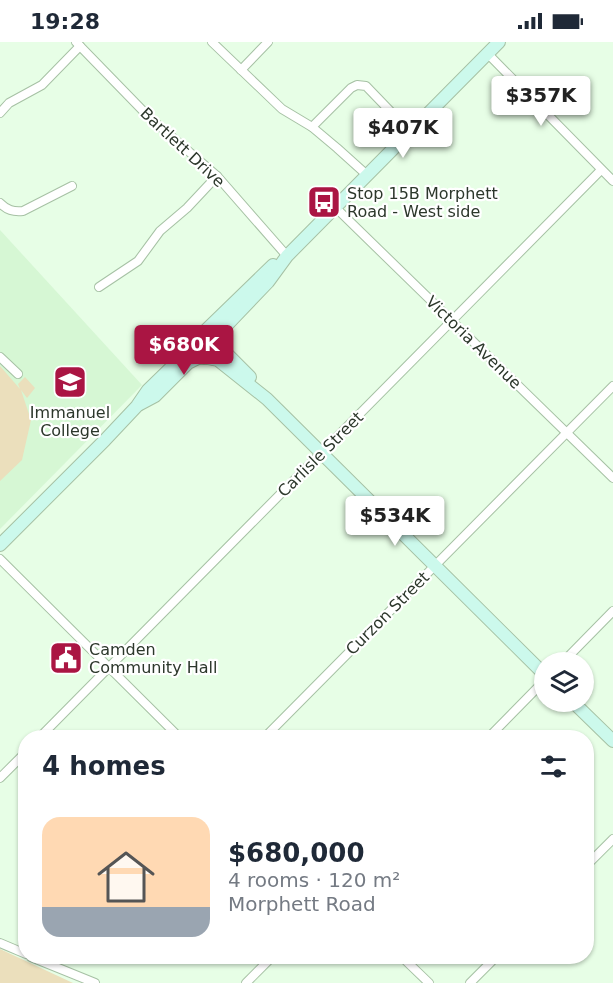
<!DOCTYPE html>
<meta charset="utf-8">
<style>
body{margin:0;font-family:"DejaVu Sans",sans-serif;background:#f6f6f7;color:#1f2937;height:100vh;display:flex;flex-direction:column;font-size:22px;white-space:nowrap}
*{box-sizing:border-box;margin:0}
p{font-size:20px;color:#747a83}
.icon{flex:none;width:33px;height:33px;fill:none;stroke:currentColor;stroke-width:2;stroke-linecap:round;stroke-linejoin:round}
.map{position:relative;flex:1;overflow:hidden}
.drawer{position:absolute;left:18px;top:688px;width:576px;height:234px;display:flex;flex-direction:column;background:#fff;border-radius:24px;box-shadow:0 2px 4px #0004}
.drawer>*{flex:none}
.fabs{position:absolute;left:534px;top:610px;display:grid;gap:12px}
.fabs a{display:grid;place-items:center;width:60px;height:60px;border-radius:50%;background:#fff;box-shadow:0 2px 4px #0004;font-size:30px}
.price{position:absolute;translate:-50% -51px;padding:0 14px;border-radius:6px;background:#fff;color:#222;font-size:20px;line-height:39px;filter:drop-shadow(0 2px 3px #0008)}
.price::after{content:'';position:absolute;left:50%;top:36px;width:18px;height:14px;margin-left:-9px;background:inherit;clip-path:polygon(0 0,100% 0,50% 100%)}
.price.on{background:#aa1543;color:#fff}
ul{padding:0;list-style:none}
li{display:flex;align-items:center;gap:18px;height:150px;padding:0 24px}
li+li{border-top:2px solid #e0e1e3}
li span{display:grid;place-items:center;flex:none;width:168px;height:120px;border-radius:18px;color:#555}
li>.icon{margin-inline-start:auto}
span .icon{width:72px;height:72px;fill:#fffc;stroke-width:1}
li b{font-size:26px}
h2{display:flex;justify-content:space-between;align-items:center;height:72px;padding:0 24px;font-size:26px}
.status{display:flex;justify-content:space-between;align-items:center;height:42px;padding:0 30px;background:#fff;direction:ltr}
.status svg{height:16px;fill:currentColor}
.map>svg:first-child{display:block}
.built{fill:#d6f7d4}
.green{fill:#ebdfbc}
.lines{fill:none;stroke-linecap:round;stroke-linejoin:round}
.street-casing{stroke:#a6c1a4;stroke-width:10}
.secondary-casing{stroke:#a6c1a4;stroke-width:14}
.street{stroke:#fff;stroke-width:8}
.secondary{stroke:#ccf9ec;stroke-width:12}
.labels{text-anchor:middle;stroke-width:4.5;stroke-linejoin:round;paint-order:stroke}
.street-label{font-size:16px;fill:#2c372b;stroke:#fff}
.poi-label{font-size:16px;fill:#2c372b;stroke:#fff;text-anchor:start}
</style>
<div class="status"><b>19:28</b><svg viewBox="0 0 49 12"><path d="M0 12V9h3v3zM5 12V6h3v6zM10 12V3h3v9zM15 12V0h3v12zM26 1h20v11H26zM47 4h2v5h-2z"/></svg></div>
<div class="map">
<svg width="613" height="941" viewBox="0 0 613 941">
<rect width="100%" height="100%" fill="#e7fee6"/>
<!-- built -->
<polygon class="built" points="0,188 142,343 0,487"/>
<!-- green -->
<g class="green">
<polygon points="0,324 20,347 18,342 25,335 35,346 27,356 21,348 31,378 22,418 0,439"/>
<polygon points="0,907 73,941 0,941"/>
</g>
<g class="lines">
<defs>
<g id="street">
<polyline points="76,0 149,75 217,134 287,214"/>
<polyline points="212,0 282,67 312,85 337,106 367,133"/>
<polyline points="488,12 613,139"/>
<polyline points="241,28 268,0"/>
<polyline points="0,71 9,61 42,43 80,4"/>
<polyline points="312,85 351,46 357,43 366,44 392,71"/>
<path d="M0,161c7,7 13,9 23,8l49,-25"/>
<polyline points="335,165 613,436"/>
<polyline points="99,245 138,219 160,189 187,166 217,134"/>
<polyline points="0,315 18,332"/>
<polyline points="0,517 180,696"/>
<polyline points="562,621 613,569"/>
<polyline points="39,696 601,128"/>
<polyline points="264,696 613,344"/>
<polyline points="488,696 544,639"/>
<polyline points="0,736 26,710"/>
<polyline points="586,824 613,797"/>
<polyline points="0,901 26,912"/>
<polyline points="31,915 95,941"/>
<polyline points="402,915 429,941"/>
<polyline points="246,941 272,915"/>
<polyline points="470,941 496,915"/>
</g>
<g id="secondary">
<polyline points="205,289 273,223"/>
<circle cx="204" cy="303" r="13"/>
<polyline points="217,299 225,285 268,240 287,214 499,0"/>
<polyline points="217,302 250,335"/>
<polyline points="208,316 218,318 267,357 544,632"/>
<polyline points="140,362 155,354 188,321 200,315"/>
<polyline points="0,503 105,398 137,364 148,348 185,312 191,301"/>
<polyline points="573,660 613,699"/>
</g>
</defs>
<!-- street casing -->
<use href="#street" class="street-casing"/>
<!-- secondary casing -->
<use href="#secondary" class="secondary-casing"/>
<!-- street -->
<use href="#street" class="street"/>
<!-- secondary -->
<use href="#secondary" class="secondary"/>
</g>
<!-- icons -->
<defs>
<symbol id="bus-square" viewBox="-11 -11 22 22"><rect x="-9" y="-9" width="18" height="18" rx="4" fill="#aa1543" stroke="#fff"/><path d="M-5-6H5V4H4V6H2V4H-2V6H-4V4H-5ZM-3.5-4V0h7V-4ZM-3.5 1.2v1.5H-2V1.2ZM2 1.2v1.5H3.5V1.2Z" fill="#fff"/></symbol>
<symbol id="school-square" viewBox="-11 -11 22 22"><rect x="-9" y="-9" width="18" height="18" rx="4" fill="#aa1543" stroke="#fff"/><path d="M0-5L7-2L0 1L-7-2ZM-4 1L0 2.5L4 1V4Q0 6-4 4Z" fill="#fff"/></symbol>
<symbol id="civic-square" viewBox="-11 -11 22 22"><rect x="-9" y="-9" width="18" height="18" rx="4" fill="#aa1543" stroke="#fff"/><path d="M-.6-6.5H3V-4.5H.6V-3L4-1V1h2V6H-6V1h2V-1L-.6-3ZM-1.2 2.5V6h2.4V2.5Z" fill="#fff"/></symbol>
</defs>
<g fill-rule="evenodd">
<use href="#bus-square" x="305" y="141" width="38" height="38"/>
<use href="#school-square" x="51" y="321" width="38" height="38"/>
<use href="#civic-square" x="47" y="597" width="38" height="38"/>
</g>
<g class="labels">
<!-- street labels -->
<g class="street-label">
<text transform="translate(183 105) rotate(43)" y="6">Bartlett Drive</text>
<text transform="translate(474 300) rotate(44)" y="6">Victoria Avenue</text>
<text transform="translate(320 412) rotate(-45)" y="6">Carlisle Street</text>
<text transform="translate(387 571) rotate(-45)" y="6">Curzon Street</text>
</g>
<!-- poi labels -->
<g class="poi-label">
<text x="347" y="157">Stop 15B Morphett<tspan x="347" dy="18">Road - West side</tspan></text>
<text x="70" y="376" text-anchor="middle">Immanuel<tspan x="70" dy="18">College</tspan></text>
<text x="89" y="613">Camden<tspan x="89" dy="18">Community Hall</tspan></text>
</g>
</g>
</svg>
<div class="fabs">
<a><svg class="icon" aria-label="layers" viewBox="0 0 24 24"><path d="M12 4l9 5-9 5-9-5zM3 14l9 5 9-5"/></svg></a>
</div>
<b class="price" style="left:541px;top:85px">$357K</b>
<b class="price" style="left:403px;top:117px">$407K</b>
<b class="price on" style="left:184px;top:334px">$680K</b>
<b class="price" style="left:395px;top:505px">$534K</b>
<section class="drawer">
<h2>4 homes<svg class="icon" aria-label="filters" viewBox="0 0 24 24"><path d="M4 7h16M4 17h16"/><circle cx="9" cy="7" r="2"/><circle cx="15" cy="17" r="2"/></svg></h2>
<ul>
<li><span style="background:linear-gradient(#ffd9b3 75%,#9aa5b1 0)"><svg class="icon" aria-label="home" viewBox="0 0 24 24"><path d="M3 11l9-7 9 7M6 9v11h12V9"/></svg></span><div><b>$680,000</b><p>4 rooms · 120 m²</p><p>Morphett Road</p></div></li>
</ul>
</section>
</div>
